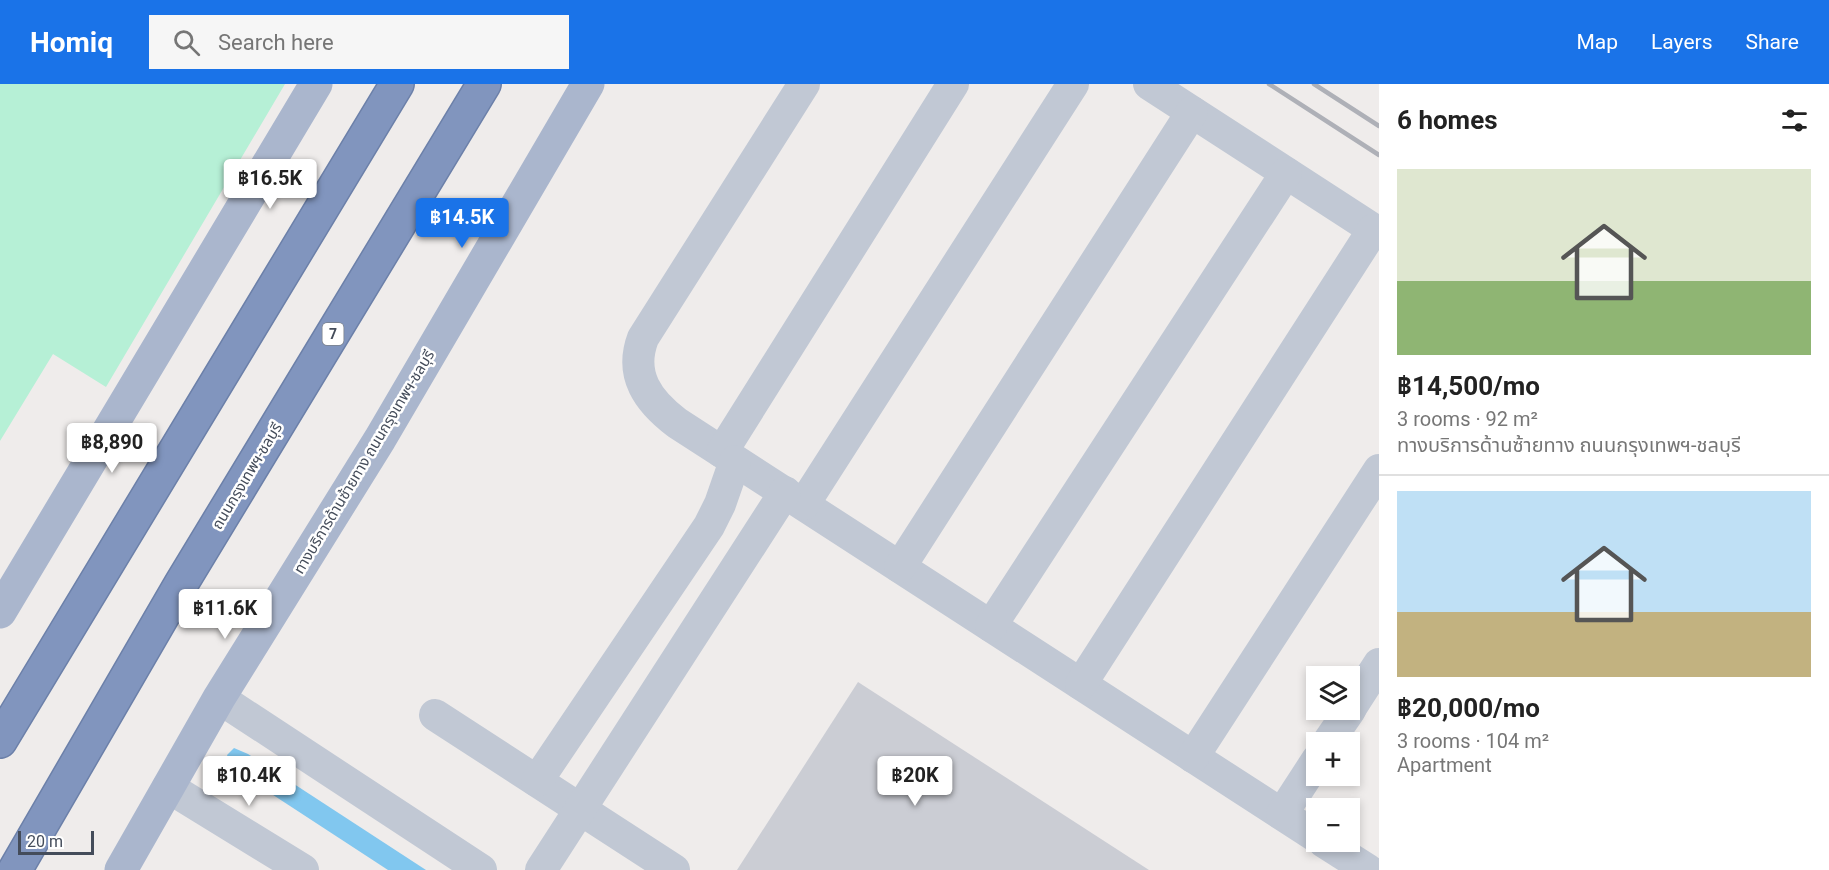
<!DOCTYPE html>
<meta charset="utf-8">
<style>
body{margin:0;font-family:Roboto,"Noto Sans Thai",sans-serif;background:#f6f6f6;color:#222;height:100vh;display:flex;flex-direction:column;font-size:22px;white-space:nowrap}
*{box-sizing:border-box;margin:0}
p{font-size:20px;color:#767676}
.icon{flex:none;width:33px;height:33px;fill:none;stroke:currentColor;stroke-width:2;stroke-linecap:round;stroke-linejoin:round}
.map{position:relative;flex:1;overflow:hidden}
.sheet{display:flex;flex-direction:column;background:#fff;width:450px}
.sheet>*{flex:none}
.controls{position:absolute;left:1306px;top:582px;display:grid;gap:12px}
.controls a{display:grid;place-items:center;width:54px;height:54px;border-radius:0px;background:#fff;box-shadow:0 3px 9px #0003;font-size:30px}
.scale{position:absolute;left:18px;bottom:15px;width:76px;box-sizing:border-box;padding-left:6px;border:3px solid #444c5a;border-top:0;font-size:16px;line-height:21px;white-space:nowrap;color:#444c5a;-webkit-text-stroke:4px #fff;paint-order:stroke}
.price{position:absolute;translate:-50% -51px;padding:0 14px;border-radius:6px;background:#fff;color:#222;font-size:20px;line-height:39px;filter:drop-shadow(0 2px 3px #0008)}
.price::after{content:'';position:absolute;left:50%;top:36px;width:18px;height:14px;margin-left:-9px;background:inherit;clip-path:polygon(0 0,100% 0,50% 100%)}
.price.selected{background:#1a73e8;color:#fff}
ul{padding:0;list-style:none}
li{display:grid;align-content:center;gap:12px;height:318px;padding:0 18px}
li+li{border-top:2px solid #e0e0e0}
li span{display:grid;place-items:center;height:186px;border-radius:0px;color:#555}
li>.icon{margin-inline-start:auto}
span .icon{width:108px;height:108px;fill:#fffc;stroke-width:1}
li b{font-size:26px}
h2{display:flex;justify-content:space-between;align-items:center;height:72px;padding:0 18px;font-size:26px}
header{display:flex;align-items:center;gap:36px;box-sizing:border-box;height:84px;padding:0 30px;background:#1a73e8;color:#fff}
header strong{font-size:28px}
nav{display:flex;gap:33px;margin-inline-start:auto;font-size:21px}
.search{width:420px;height:54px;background:#f6f6f6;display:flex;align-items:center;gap:15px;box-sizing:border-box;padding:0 21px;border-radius:0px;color:#767676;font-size:22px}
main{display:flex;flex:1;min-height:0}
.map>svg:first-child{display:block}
.green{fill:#b6f0d6}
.water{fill:#81c7ef}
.building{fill:#cbcdd4}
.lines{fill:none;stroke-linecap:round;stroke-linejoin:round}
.highway-casing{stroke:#6c80a9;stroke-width:36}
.minor{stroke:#c1c8d4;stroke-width:32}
.major{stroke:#aab6cd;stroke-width:33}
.highway{stroke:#8195be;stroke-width:33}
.rail{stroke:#aeb0b7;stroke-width:4.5}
.labels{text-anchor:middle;stroke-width:5;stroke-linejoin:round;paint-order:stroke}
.shield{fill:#fff;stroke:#7c828c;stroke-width:1.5}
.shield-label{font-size:14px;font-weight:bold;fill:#444c5a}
.street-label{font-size:15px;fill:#444c5a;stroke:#fff}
</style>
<header>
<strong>Homiq</strong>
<div class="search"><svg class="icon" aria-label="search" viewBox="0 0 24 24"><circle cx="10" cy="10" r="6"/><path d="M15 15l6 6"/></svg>Search here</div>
<nav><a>Map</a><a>Layers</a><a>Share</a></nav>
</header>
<main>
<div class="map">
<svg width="1379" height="786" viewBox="0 0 1379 786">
<rect width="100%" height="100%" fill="#efeceb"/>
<!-- green -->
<polygon class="green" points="0,0 285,0 106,303 53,270 0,357"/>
<!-- water -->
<polygon class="water" points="234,664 248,670 426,786 388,786 232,684 227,671"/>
<!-- building -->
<polygon class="building" points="858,598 1149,786 737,786"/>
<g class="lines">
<defs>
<g id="highway">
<polyline points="0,657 397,0"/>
<polyline points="15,786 181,500 484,0"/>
</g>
</defs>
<!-- highway casing -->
<use href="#highway" class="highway-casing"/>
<!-- minor -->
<g class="minor">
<path d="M804,0l-161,254c-14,37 5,63 34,85l640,414"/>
<polyline points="1149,0 1379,149"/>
<polyline points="722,368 953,0"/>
<polyline points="804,420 1073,0"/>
<polyline points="900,483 1192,28"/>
<polyline points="991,542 1286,89"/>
<polyline points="1081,600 1373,146"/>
<polyline points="219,614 481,786"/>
<polyline points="1350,625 1379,580"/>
<polyline points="435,631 674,786"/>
<polyline points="1328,658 1350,626"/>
<polyline points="1193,673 1379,386"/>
<polyline points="537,697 709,442 720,420 735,377"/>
<polyline points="168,703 303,786"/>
<polyline points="1282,730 1317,676"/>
<polyline points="1324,758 1368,786"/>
<polyline points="541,786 785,408"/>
</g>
<!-- major -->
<g class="major">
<polyline points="0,528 316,0"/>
<polyline points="121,786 219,614 380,355 588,0"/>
</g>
<!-- highway -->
<use href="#highway" class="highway"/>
<!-- rail -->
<g class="rail">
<polyline points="1269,0 1379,71"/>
<polyline points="1314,0 1379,42"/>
</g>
</g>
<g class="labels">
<!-- shield labels -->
<rect class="shield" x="322.5" y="239" width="21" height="22" rx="4.5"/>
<g class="shield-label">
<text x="333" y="255">7</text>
</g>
<!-- street labels -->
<g class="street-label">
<text transform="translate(364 378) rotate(-59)" y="5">ทางบริการด้านซ้ายทาง ถนนกรุงเทพฯ-ชลบุรี</text>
<text transform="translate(247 392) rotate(-59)" y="5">ถนนกรุงเทพฯ-ชลบุรี</text>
</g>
</g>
</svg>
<div class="controls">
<a><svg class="icon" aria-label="layers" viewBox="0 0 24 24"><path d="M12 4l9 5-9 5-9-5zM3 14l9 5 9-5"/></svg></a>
<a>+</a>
<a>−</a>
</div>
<div class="scale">20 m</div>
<b class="price" style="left:270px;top:126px">฿16.5K</b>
<b class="price selected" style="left:462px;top:165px">฿14.5K</b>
<b class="price" style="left:112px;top:390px">฿8,890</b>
<b class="price" style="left:225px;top:556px">฿11.6K</b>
<b class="price" style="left:249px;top:723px">฿10.4K</b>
<b class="price" style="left:915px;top:723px">฿20K</b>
</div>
<section class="sheet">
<h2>6 homes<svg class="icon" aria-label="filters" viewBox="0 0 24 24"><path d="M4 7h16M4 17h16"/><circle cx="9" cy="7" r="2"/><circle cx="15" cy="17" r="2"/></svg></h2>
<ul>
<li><span style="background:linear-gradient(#dfe7d0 60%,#8fb573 0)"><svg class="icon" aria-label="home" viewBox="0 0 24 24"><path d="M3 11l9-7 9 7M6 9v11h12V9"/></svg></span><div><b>฿14,500/mo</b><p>3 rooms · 92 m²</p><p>ทางบริการด้านซ้ายทาง ถนนกรุงเทพฯ-ชลบุรี</p></div></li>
<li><span style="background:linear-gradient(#bfe0f5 65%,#c2b280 0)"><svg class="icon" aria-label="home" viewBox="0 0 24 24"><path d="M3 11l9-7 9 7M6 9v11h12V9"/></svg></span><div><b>฿20,000/mo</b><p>3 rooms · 104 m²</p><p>Apartment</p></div></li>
</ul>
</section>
</main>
